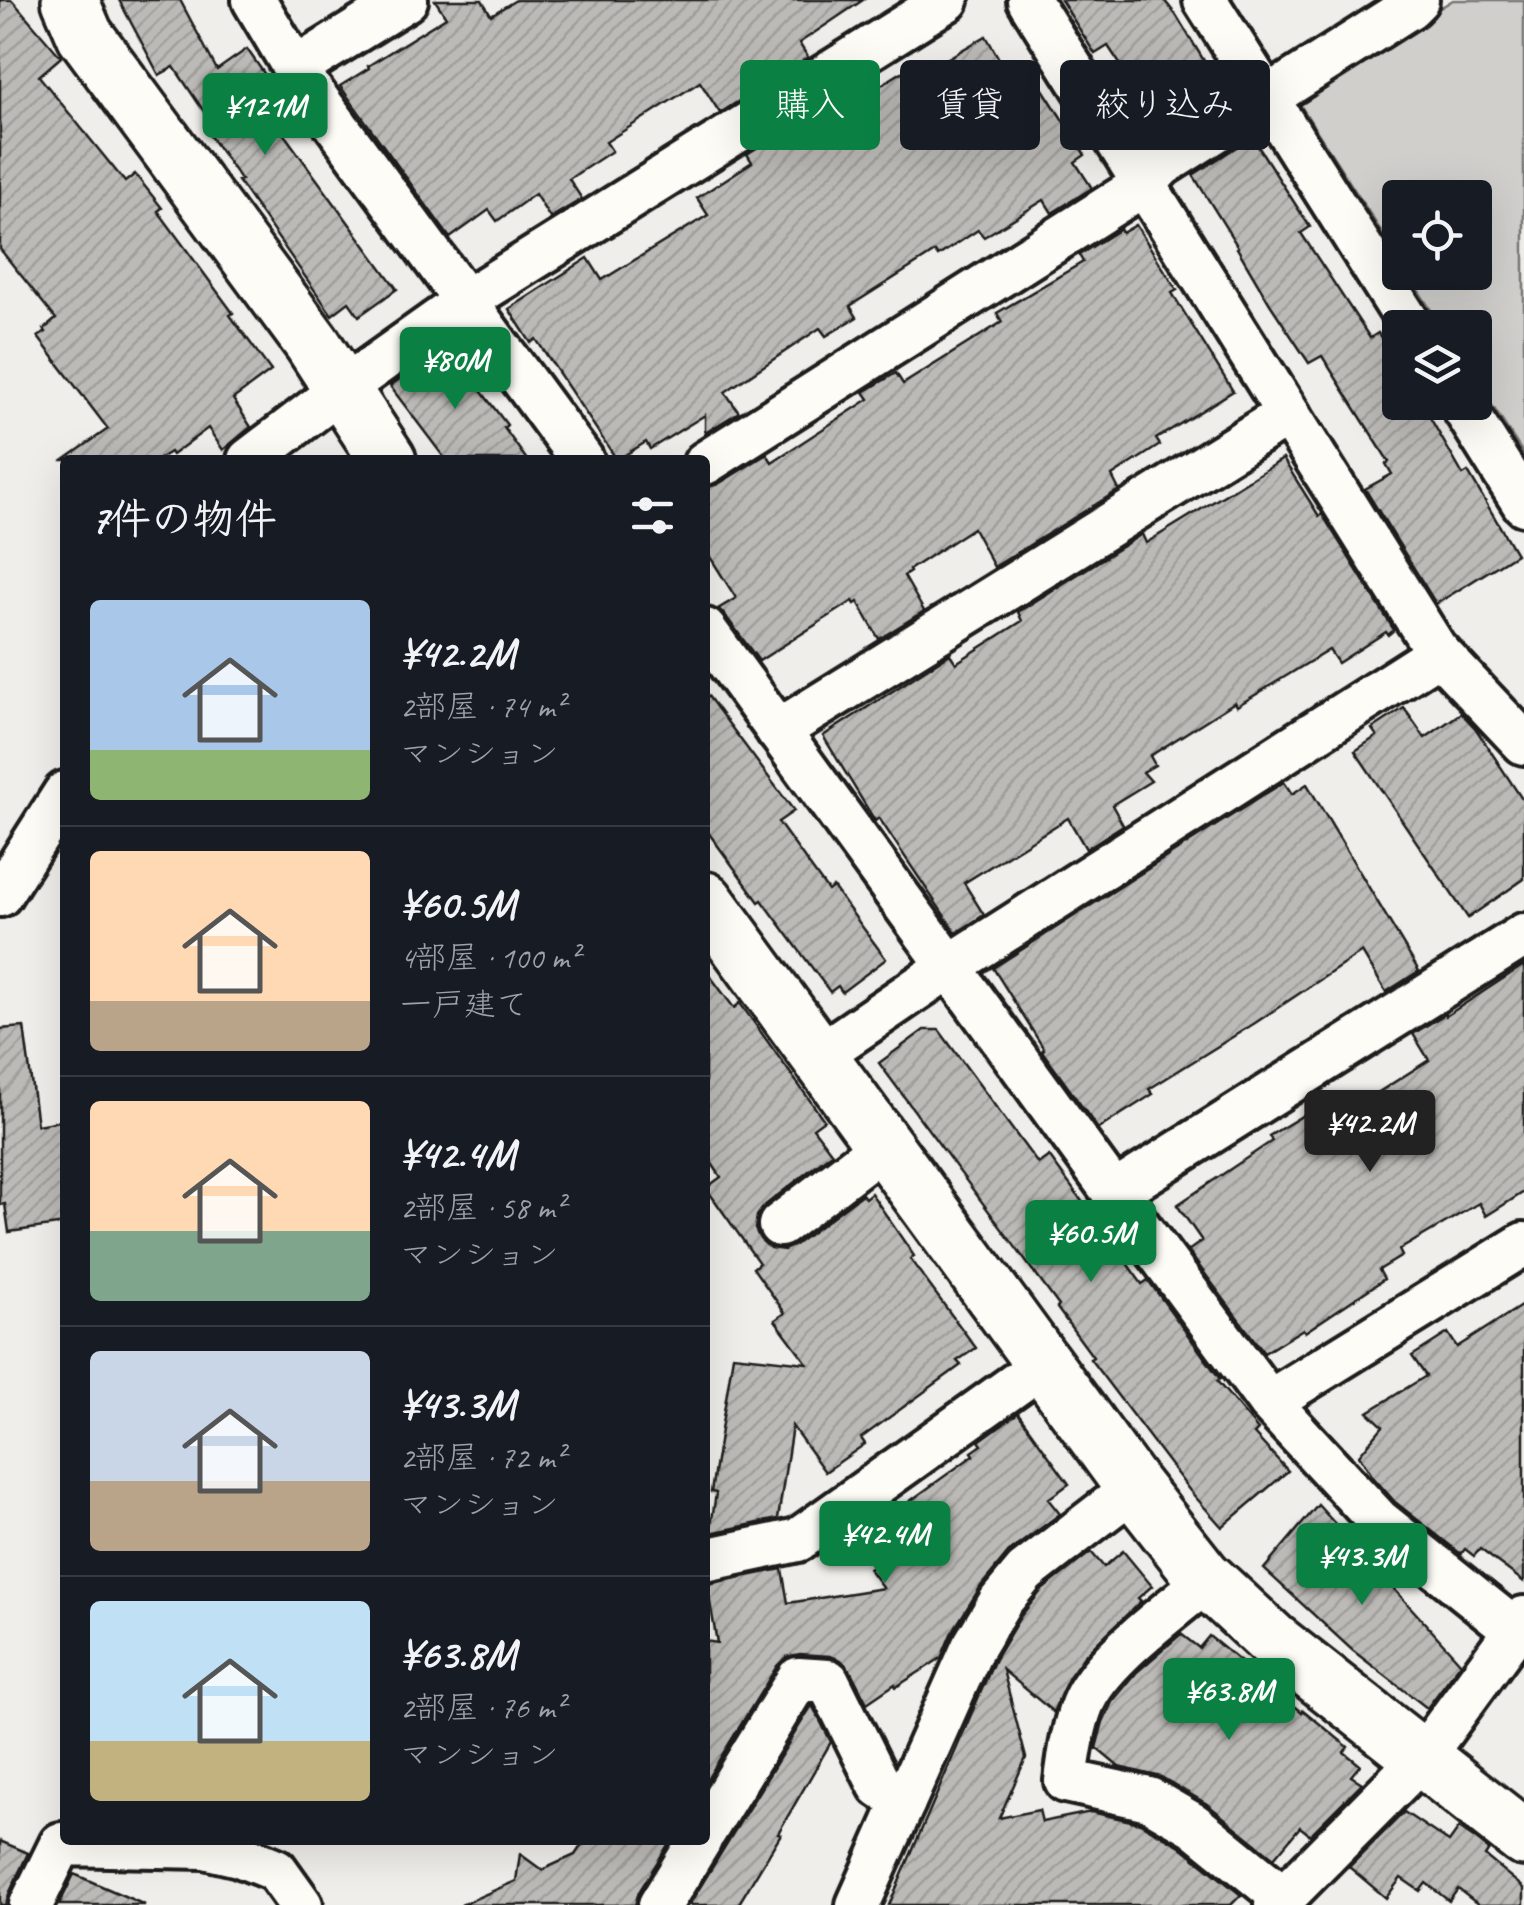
<!DOCTYPE html>
<html lang="ja">
<meta charset="utf-8">
<style>
body{margin:0;font-family:Caveat,"Klee One",sans-serif;background:#242831;color:#f1f3f6;height:100vh;display:flex;flex-direction:column;font-size:38px;white-space:nowrap}
*{box-sizing:border-box;margin:0}
p{font-size:32px;color:#9ea1a6}
.icon{flex:none;width:55px;height:55px;fill:none;stroke:currentColor;stroke-width:2;stroke-linecap:round;stroke-linejoin:round}
.map{position:relative;flex:1;overflow:hidden}
.side{position:absolute;left:60px;top:455px;width:650px;height:1390px;display:flex;flex-direction:column;background:#171b24;border-radius:10px;box-shadow:0 10px 40px #0002}
.side>*{flex:none}
.banner{position:absolute;left:740px;top:60px;width:632px;height:90px;display:flex;gap:20px}
.tools{position:absolute;left:1382px;top:180px;display:grid;gap:20px}
.tools a{display:grid;place-items:center;width:110px;height:110px;border-radius:10px;background:#171b24;box-shadow:0 10px 40px #0002;font-size:50px}
.price{position:absolute;translate:-50% -85px;padding:0 22px;border-radius:10px;background:#0b8043;color:#fff;font-size:32px;line-height:65px;filter:drop-shadow(0 2px 5px #0008)}
.price::after{content:'';position:absolute;left:50%;top:60px;width:30px;height:22px;margin-left:-15px;background:inherit;clip-path:polygon(0 0,100% 0,50% 100%)}
.price.active{background:#222;color:#fff}
ul{padding:0;list-style:none}
li{display:flex;align-items:center;gap:30px;height:250px;padding:0 30px}
li+li{border-top:2px solid #363941}
li span{display:grid;place-items:center;flex:none;width:280px;height:200px;border-radius:10px;color:#555}
li>.icon{margin-inline-start:auto}
span .icon{width:120px;height:120px;fill:#fffc;stroke-width:1}
li b{font-size:42px}
h2{display:flex;justify-content:space-between;align-items:center;height:120px;padding:0 30px;font-size:42px}
.tag{padding:0 35px;border-radius:10px;background:#171b24;box-shadow:0 10px 40px #0002;font-size:35px;line-height:90px}
.tag.active{background:#0b8043;color:#fff}
.map>svg:first-child{display:block}
.green{fill:#d0cfcc;stroke:#767674;stroke-width:2.5}
.building{fill:url(#building-hatch);stroke:#1c1c1c;stroke-width:2.5}
.lines{fill:none;stroke-linecap:round;stroke-linejoin:round}
.street-casing{stroke:#1c1c1c;stroke-width:50}
.secondary-casing{stroke:#1c1c1c;stroke-width:62}
.street{stroke:#fdfcf7;stroke-width:42}
.secondary{stroke:#fdfcf7;stroke-width:55}
</style>
<div class="map">
<svg width="1524" height="1905" viewBox="0 0 1524 1905">
<defs>
<pattern id="building-hatch" width="6" height="6" patternUnits="userSpaceOnUse" patternTransform="scale(2.5)"><rect width="6" height="6" fill="#bbbab6"/><path d="M-1 1l2-2M0 6l6-6M5 7l2-2" fill="none" stroke="#a09f9c"/></pattern>
</defs>
<rect width="100%" height="100%" fill="#f0eeea"/>
<filter id="ink" filterUnits="userSpaceOnUse"><feTurbulence type="fractalNoise" baseFrequency=".01" numOctaves="2"/><feDisplacementMap in="SourceGraphic" scale="20" xChannelSelector="R" yChannelSelector="G"/><feConvolveMatrix kernelMatrix="1 2 1 2 8 2 1 2 1" color-interpolation-filters="sRGB"/></filter>
<g filter="url(#ink)">
<!-- green -->
<polygon class="green" points="1453,0 1524,0 1524,455 1475,379 1475,328 1442,327 1407,273 1475,272 1475,198 1400,198 1400,261 1295,97"/>
<!-- building -->
<g class="building">
<polygon points="0,0 12,0 61,57 39,76 125,182 135,174 162,208 158,211 233,313 230,315 271,371 233,399 251,427 223,450 208,428 172,455 170,452 157,460 64,460 108,429 38,337 46,332 44,329 56,319 0,249"/>
<polygon points="119,0 180,0 217,70 247,49 293,115 278,126 397,289 359,316 349,302 332,315 238,181 241,180 210,136 217,131 174,67 159,75"/>
<polygon points="435,0 482,0 491,15 516,0 863,0 799,43 808,57 720,113 700,82 606,142 612,151 569,179 582,199 550,218 535,194 497,221 489,210 450,238 340,86 369,68 368,66 446,17"/>
<polygon points="1061,0 1164,0 1176,15 1225,95 1166,133 1108,46 1095,54"/>
<polygon points="986,36 1009,76 1027,64 1085,155 1075,162 1092,188 1052,213 1044,200 984,237 978,230 938,256 935,252 850,306 857,317 826,336 820,328 725,392 739,412 705,433 705,415 650,449 646,442 617,460 536,339 531,343 509,309 588,258 602,280 708,215 697,198 752,162 747,154 834,100 836,103 855,91 860,98 918,62 924,72"/>
<polygon points="1252,137 1310,227 1301,233 1370,338 1378,333 1400,367 1400,402 1421,402 1463,475 1468,472 1516,554 1436,604 1365,489 1392,474 1386,464 1389,462 1322,356 1309,363 1270,304 1237,248 1238,247 1193,175"/>
<polygon points="1136,225 1177,290 1172,293 1233,391 1156,439 1160,445 1112,476 1119,490 994,567 973,528 909,570 910,572 904,576 924,611 879,639 858,602 855,604 853,601 759,661 725,615 718,609 736,598 705,549 705,488 718,484 767,454 772,462 869,399 864,392 896,373 903,384 1002,322 997,313 1083,262 1079,255 1120,229 1122,233"/>
<polygon points="441,349 447,358 453,354 507,425 504,428 527,460 446,460 390,386"/>
<polygon points="1283,459 1319,516 1322,514 1394,630 1388,635 1386,632 1338,663 1329,650 1237,706 1235,702 1150,756 1155,765 1143,772 1151,781 1112,805 1123,825 1086,849 1068,818 964,883 984,915 956,933 879,818 875,821 823,736 950,654 956,663 1022,621 1018,612 1142,534 1146,543"/>
<polygon points="705,692 794,811 778,822 828,891 833,887 886,959 842,992 838,986 830,992 762,900 759,902 705,828"/>
<polygon points="1404,708 1425,738 1461,713 1476,729 1524,802 1524,879 1468,918 1355,751 1377,736 1372,729"/>
<polygon points="1284,782 1292,794 1307,784 1419,971 1386,992 1362,952 1255,1023 1149,1089 1153,1094 1098,1129 1042,1051 1044,1049 993,968"/>
<polygon points="1524,965 1524,1192 1486,1216 1479,1203 1399,1250 1402,1256 1379,1270 1384,1279 1305,1332 1303,1329 1264,1353 1188,1251 1202,1241 1177,1205 1272,1141 1269,1136 1315,1108 1322,1118 1359,1094 1363,1102 1429,1060 1413,1034 1445,1014 1446,1016"/>
<polygon points="705,969 734,1008 740,1003 824,1120 813,1128 832,1153 764,1206 757,1216 755,1229 760,1239 770,1248 784,1250 795,1245 862,1194 865,1198 871,1193 914,1256 910,1259 976,1348 957,1361 961,1365 861,1438 865,1444 825,1472 792,1426 778,1519 710,1533 716,1493 711,1492 733,1355 807,1363 775,1320 785,1313 753,1268 759,1263 706,1188 721,1177 705,1153"/>
<polygon points="24,1027 37,1125 65,1120 65,1224 9,1232 5,1204 0,1205 0,1029"/>
<polygon points="924,1030 939,1030 1038,1164 1049,1156 1142,1284 1148,1280 1220,1379 1217,1381 1258,1430 1254,1434 1288,1471 1222,1527 1190,1491 1090,1359 1093,1357 1057,1308 1059,1306 879,1063"/>
<polygon points="1524,1304 1524,1582 1480,1549 1474,1556 1465,1549 1461,1554 1395,1502 1373,1477 1359,1455 1383,1426 1368,1412 1426,1376 1412,1356 1448,1333 1457,1347"/>
<polygon points="1018,1413 1069,1484 1048,1499 1060,1514 1009,1552 981,1586 951,1634 941,1658 896,1687 895,1684 867,1703 850,1670 841,1660 830,1656 800,1654 786,1657 777,1666 705,1783 705,1641 717,1643 707,1584 782,1569 788,1603 883,1588 869,1569 904,1545 885,1519 974,1455 972,1452 982,1445 979,1441"/>
<polygon points="1318,1505 1461,1663 1427,1708 1352,1650 1264,1569"/>
<polygon points="1123,1551 1152,1586 1138,1598 1141,1601 1084,1656 1069,1677 1053,1712 1003,1670 1026,1758 999,1818 1039,1810 1042,1822 1091,1812 1140,1823 1180,1846 1241,1895 1231,1905 889,1905 995,1659 1020,1617 1042,1590 1091,1552 1104,1567"/>
<polygon points="1181,1634 1199,1648 1209,1636 1302,1712 1303,1710 1348,1747 1344,1752 1360,1765 1351,1776 1362,1783 1310,1835 1300,1827 1274,1858 1207,1804 1161,1777 1119,1767 1096,1748 1103,1722 1112,1702 1137,1672"/>
<polygon points="812,1705 831,1742 778,1833 781,1834 738,1905 689,1905"/>
<polygon points="1404,1812 1449,1842 1459,1828 1475,1839 1489,1850 1485,1856 1524,1888 1524,1905 1479,1905 1458,1889 1449,1901 1426,1883 1420,1891 1401,1878 1386,1898 1349,1867"/>
<polygon points="585,1840 671,1840 639,1892 635,1905 461,1905 516,1881 520,1854 542,1870 575,1855"/>
<polygon points="0,1841 28,1853 9,1894 6,1905 0,1905"/>
<polygon points="74,1874 145,1905 59,1905"/>
</g>
<g class="lines">
<defs>
<g id="street">
<polyline points="254,0 295,69 582,460"/>
<polyline points="1029,0 1436,650 1524,743"/>
<polyline points="1205,0 1412,328"/>
<polyline points="295,69 406,0"/>
<polyline points="1460,402 1524,504"/>
<polyline points="249,460 342,389 467,300 947,0"/>
<polyline points="705,463 1143,185 1162,165 1410,7 1417,0"/>
<polyline points="705,630 1114,1193 1269,1402 1378,1520 1515,1630"/>
<polyline points="778,731 1288,414"/>
<polyline points="0,895 65,793"/>
<polyline points="818,1056 950,966 1439,653"/>
<polyline points="1114,1193 1524,935"/>
<polyline points="780,1225 884,1145"/>
<polyline points="1269,1402 1524,1244"/>
<polyline points="705,1560 798,1540 1044,1364"/>
<path d="M1207,1580c-36,31 -108,81 -125,125 -9,23 -13,51 -16,76l83,18 45,26 90,73"/>
<polyline points="705,1831 798,1679 828,1681 880,1786 904,1802"/>
<polyline points="31,1905 61,1844 205,1847 239,1855 276,1870 301,1905"/>
<polyline points="660,1905 700,1840"/>
<polyline points="858,1905 973,1647 1000,1602 1025,1572 1134,1488"/>
<polyline points="1276,1905 1422,1758 1524,1618"/>
</g>
<g id="secondary">
<polyline points="70,0 85,35 312,343 388,460"/>
<polyline points="705,900 1134,1488 1203,1576 1273,1641 1524,1838"/>
</g>
</defs>
<!-- street casing -->
<use href="#street" class="street-casing"/>
<!-- secondary casing -->
<use href="#secondary" class="secondary-casing"/>
<!-- street -->
<use href="#street" class="street"/>
<!-- secondary -->
<use href="#secondary" class="secondary"/>
</g>
</g>
</svg>
<div class="tools">
<a><svg class="icon" aria-label="locate" viewBox="0 0 24 24"><circle cx="12" cy="12" r="6"/><path d="M12 2v4M12 18v4M2 12h4M18 12h4"/></svg></a>
<a><svg class="icon" aria-label="layers" viewBox="0 0 24 24"><path d="M12 4l9 5-9 5-9-5zM3 14l9 5 9-5"/></svg></a>
</div>
<b class="price" style="left:265px;top:158px">¥121M</b>
<b class="price" style="left:455px;top:412px">¥80M</b>
<b class="price active" style="left:1370px;top:1175px">¥42.2M</b>
<b class="price" style="left:1091px;top:1285px">¥60.5M</b>
<b class="price" style="left:885px;top:1586px">¥42.4M</b>
<b class="price" style="left:1362px;top:1608px">¥43.3M</b>
<b class="price" style="left:1229px;top:1743px">¥63.8M</b>
<div class="banner">
<a class="tag active">購入</a>
<a class="tag">賃貸</a>
<a class="tag">絞り込み</a>
</div>
<section class="side">
<h2>7件の物件<svg class="icon" aria-label="filters" viewBox="0 0 24 24"><path d="M4 7h16M4 17h16"/><circle cx="9" cy="7" r="2"/><circle cx="15" cy="17" r="2"/></svg></h2>
<ul>
<li><span style="background:linear-gradient(#a9c7e8 75%,#8fb573 0)"><svg class="icon" aria-label="home" viewBox="0 0 24 24"><path d="M3 11l9-7 9 7M6 9v11h12V9"/></svg></span><div><b>¥42.2M</b><p>2部屋 · 74 m²</p><p>マンション</p></div></li>
<li><span style="background:linear-gradient(#ffd9b3 75%,#b9a48a 0)"><svg class="icon" aria-label="home" viewBox="0 0 24 24"><path d="M3 11l9-7 9 7M6 9v11h12V9"/></svg></span><div><b>¥60.5M</b><p>4部屋 · 100 m²</p><p>一戸建て</p></div></li>
<li><span style="background:linear-gradient(#ffd9b3 65%,#7fa58c 0)"><svg class="icon" aria-label="home" viewBox="0 0 24 24"><path d="M3 11l9-7 9 7M6 9v11h12V9"/></svg></span><div><b>¥42.4M</b><p>2部屋 · 58 m²</p><p>マンション</p></div></li>
<li><span style="background:linear-gradient(#c9d6e8 65%,#b9a48a 0)"><svg class="icon" aria-label="home" viewBox="0 0 24 24"><path d="M3 11l9-7 9 7M6 9v11h12V9"/></svg></span><div><b>¥43.3M</b><p>2部屋 · 72 m²</p><p>マンション</p></div></li>
<li><span style="background:linear-gradient(#bfe0f5 70%,#c2b280 0)"><svg class="icon" aria-label="home" viewBox="0 0 24 24"><path d="M3 11l9-7 9 7M6 9v11h12V9"/></svg></span><div><b>¥63.8M</b><p>2部屋 · 76 m²</p><p>マンション</p></div></li>
</ul>
</section>
</div>
